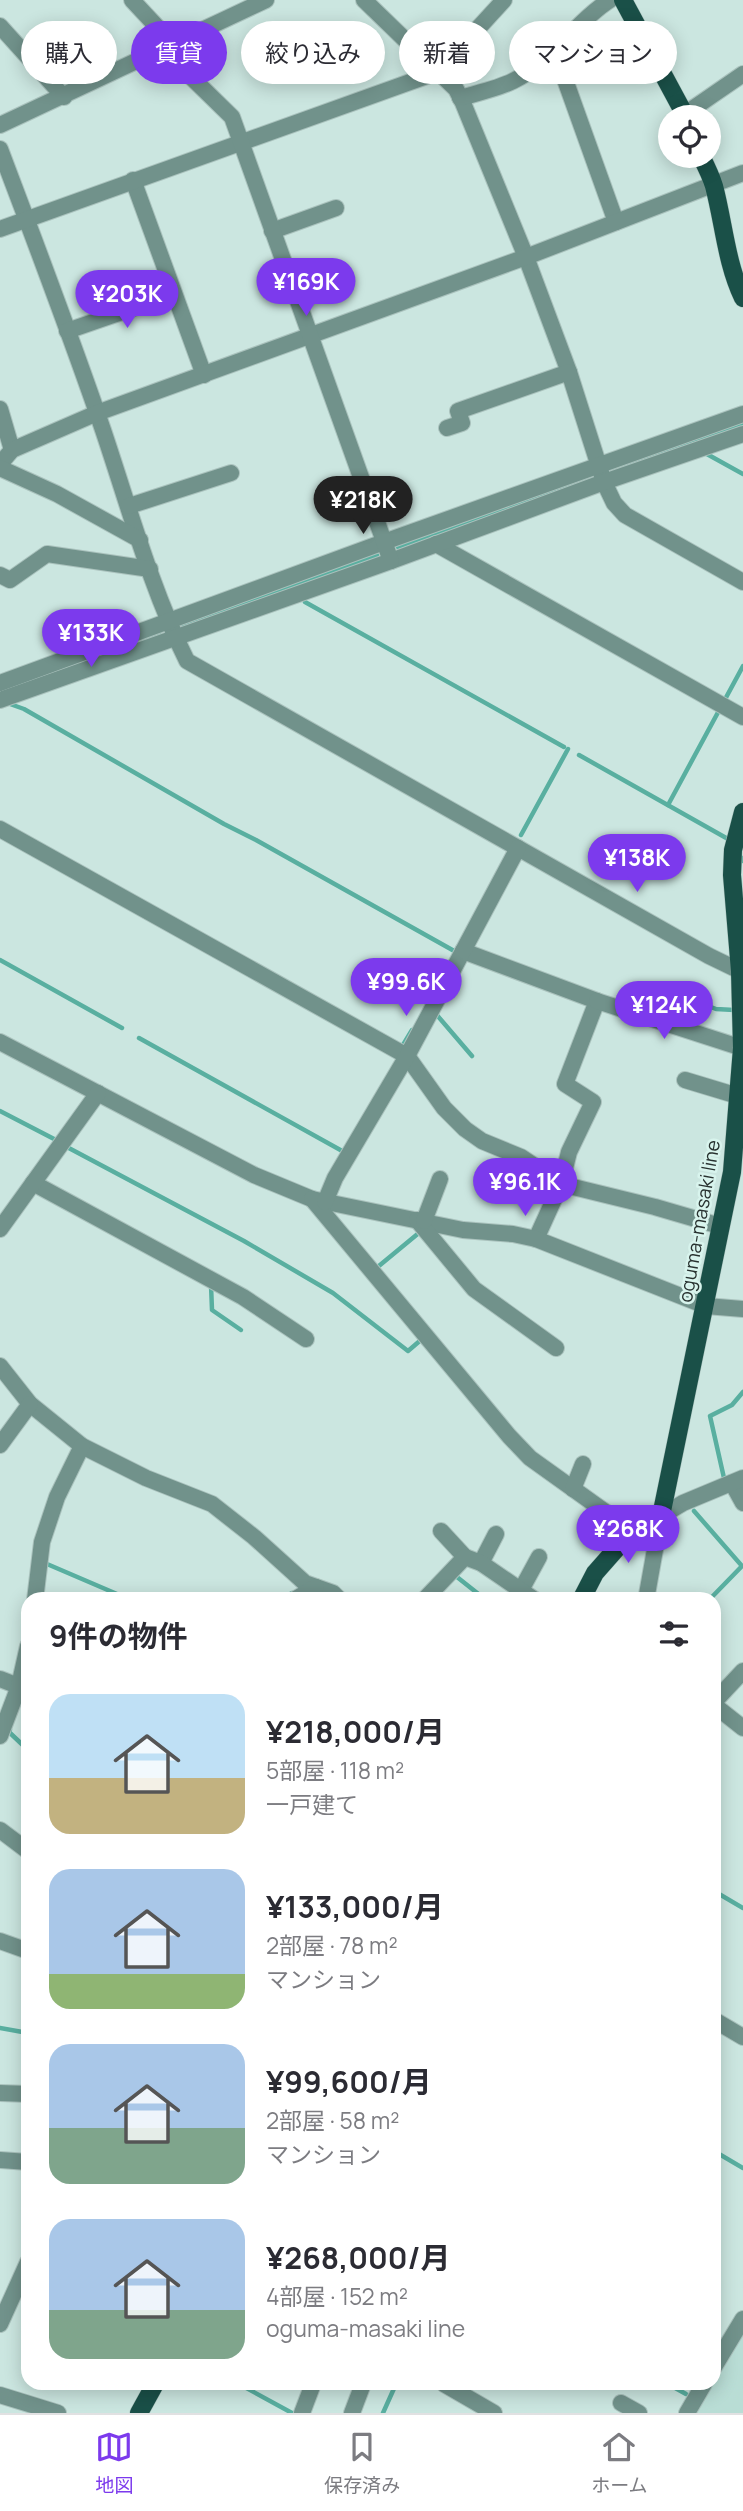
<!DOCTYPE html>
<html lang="ja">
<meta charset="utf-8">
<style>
body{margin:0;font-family:Manrope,"Noto Sans JP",sans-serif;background:#f7f7f7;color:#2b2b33;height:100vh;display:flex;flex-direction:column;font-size:26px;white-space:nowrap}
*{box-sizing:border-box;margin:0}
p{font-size:23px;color:#7c7c81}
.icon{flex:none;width:38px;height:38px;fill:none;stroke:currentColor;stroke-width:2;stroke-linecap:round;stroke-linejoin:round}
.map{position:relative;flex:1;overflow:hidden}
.drawer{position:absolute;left:21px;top:1592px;width:700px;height:798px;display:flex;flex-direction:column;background:#fff;border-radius:21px;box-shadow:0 4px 18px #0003}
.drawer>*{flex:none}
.top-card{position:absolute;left:21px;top:21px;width:702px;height:63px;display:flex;gap:14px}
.tools{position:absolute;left:658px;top:105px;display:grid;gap:14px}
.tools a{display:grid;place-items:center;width:63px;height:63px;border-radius:50%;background:#fff;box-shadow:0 4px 18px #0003;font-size:35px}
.price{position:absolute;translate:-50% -60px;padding:0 16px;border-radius:24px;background:#7c3aed;color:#fff;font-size:23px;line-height:46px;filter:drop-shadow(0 2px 4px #0008)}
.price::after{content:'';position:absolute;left:50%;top:42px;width:21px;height:16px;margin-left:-10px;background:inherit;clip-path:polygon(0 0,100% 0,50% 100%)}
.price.current{background:#222;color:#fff}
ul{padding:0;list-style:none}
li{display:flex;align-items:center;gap:21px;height:175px;padding:0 28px}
li span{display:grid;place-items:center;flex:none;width:196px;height:140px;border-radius:21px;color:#555}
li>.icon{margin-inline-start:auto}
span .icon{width:84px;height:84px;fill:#fffc;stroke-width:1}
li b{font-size:30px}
h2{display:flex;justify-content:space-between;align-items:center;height:84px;padding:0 28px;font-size:30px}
.tag{padding:0 24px;border-radius:32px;background:#fff;box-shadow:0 4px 18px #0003;font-size:24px;line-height:63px}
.tag.current{background:#7c3aed;color:#fff}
.tabs{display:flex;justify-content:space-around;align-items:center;height:98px;border-top:2px solid #e1e1e2;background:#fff;font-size:19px;color:#7c7c81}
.tabs a{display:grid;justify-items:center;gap:4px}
.tabs .current{color:#7c3aed}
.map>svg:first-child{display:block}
.built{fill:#b9ddd5}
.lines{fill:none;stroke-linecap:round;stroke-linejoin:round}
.stream{stroke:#59afa0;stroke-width:4.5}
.minor-casing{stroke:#aac2bd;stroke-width:18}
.major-casing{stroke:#aac2bd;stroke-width:19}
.minor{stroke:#71928b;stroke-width:16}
.major{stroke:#1a5048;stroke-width:18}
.labels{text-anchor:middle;stroke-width:5;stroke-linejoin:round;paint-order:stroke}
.street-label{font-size:19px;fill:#283230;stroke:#d8f4ed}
</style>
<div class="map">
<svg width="743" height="2413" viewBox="0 0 743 2413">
<rect width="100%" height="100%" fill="#cbe6e0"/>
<!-- built -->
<polygon class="built" points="743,2326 743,2413 693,2413 710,2384 714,2384 714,2376"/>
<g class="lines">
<!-- stream -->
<g class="stream">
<polyline points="705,453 743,474"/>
<polyline points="607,472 743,423"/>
<polyline points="398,547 597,475"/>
<polyline points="305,602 564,747"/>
<polyline points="177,627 377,555"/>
<polyline points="48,674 159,634"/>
<polyline points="10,704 24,709 224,824 256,840 456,952"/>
<polyline points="579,755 728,839"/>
<polyline points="668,805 743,666"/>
<polyline points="521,835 568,749"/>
<polyline points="742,858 743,861"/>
<polyline points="0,960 122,1028"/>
<polyline points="636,1007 641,1008 651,984 716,1009 734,1010"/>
<polyline points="436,1014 472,1056"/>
<polyline points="139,1038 344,1152 345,1149"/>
<polyline points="403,1045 412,1030"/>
<polyline points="0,1111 56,1140"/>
<polyline points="65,1146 244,1241 333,1293 408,1351 422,1339"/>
<polyline points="374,1270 420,1232"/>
<polyline points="211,1285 212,1310 241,1330"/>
<polyline points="724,1478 710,1416 732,1405 743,1392"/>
<polyline points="694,1511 742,1566 709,1600"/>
<polyline points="47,1564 131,1600"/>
<polyline points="457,1577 486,1600"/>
<polyline points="281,1600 292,1593"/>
<polyline points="10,1730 9,1732 28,1750"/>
<polyline points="714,1891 743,1908"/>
<polyline points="0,2028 28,2033"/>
<polyline points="714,2151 743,2168"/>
<polyline points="239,2384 292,2413"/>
<polyline points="668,2384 686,2394"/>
<polyline points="383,2413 396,2384"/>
</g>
<defs>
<g id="minor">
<polyline points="364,0 456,89 463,103 526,257 569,372 604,482 614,503 625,515 743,582"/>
<polyline points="0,26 64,97"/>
<polyline points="554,49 616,222"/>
<path d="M460,98c17,-5 37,-9 53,-17 38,-18 62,-59 97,-81"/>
<polyline points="685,114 743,74"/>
<polyline points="0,125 266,0"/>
<path d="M0,149c35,93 71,187 103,281 26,77 48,159 84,231l522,295 31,15"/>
<polyline points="133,180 204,375"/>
<polyline points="0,229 438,72 504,0"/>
<polyline points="272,231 336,208"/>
<polyline points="67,331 174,294"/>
<polyline points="0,409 12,450"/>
<polyline points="447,428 462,423 458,411 569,372"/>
<polyline points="0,464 12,450 97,413 526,257 743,173"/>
<polyline points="0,468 57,494 140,540"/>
<polyline points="129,506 231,473"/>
<polyline points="436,544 743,717"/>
<polyline points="391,561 604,482 743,434"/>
<polyline points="0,575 10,580 47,554 150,569"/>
<polyline points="0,683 384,542 743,414"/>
<polyline points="0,700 391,561 232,117 187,73 173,44 132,0"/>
<polyline points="0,829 407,1056 444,1108 465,1129 482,1141 521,1157 561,1184 655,1207 720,1226"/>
<polyline points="463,951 597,1001 565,1084 593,1102 569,1152 561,1184 536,1239"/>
<polyline points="597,1001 742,1048"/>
<polyline points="0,1042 254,1175 312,1199 463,1230 513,1234 536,1239 706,1306 743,1309"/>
<polyline points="685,1080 738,1096"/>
<polyline points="33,1183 243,1297 306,1339"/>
<polyline points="312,1199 509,1436 530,1458 632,1531"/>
<polyline points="325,1202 335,1178 407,1056 518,848"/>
<polyline points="417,1220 474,1289 556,1348"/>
<polyline points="424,1221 440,1179"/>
<polyline points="0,1229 98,1093"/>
<polyline points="0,1366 30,1404 82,1446 146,1478 212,1504 254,1537 305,1583 333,1593 340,1600"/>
<polyline points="0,1445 30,1404"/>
<polyline points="732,1483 743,1503"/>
<polyline points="573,1489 583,1464"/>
<polyline points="441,1531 465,1557"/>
<polyline points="481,1563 496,1534"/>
<polyline points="521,1590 539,1557"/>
<polyline points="35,1600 42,1542 57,1497 82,1446"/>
<polyline points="294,1600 316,1587"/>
<polyline points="424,1600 465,1557 481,1563 535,1600"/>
<polyline points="646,1600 661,1516 683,1503 743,1478"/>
<polyline points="0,1679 26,1689"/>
<polyline points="714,1702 743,1671"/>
<polyline points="714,1705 743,1728"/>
<polyline points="0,1736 19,1686 28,1646"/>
<polyline points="0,1830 28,1851"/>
<polyline points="0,1941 28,1951"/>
<polyline points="714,2020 743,2037"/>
<polyline points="0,2093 28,2094"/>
<polyline points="0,2160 28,2162"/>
<polyline points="0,2324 28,2262"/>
<polyline points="714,2367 743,2319"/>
<polyline points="444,2384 494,2413"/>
<polyline points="0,2395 58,2413"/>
<polyline points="621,2403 639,2413"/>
<polyline points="302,2413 313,2384"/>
<polyline points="352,2413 363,2384"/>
<polyline points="687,2413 704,2384"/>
</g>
<g id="major">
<polyline points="623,0 686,117"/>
<path d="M701,156c5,10 10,20 13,30 10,38 12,76 29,112"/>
<polyline points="581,1600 595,1573 632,1531 661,1516 732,1172 742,1048 740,971 732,875 733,850 743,812"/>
<polyline points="139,2413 155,2384"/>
</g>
</defs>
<!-- minor casing -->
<use href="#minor" class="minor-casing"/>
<!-- major casing -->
<use href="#major" class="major-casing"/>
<!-- minor -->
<use href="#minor" class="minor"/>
<!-- major -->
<use href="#major" class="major"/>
</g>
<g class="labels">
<!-- street labels -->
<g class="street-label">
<text transform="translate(699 1221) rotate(-80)" y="7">oguma-masaki line</text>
</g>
</g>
</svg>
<div class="tools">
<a><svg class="icon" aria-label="locate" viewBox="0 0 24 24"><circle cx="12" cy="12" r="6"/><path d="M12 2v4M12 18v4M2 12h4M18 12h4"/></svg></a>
</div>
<b class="price" style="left:306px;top:318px">¥169K</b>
<b class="price" style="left:127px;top:330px">¥203K</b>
<b class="price current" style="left:363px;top:536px">¥218K</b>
<b class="price" style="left:91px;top:669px">¥133K</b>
<b class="price" style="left:637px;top:894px">¥138K</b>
<b class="price" style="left:406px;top:1018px">¥99.6K</b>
<b class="price" style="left:664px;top:1041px">¥124K</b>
<b class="price" style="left:525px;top:1218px">¥96.1K</b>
<b class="price" style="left:628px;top:1565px">¥268K</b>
<div class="top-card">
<a class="tag">購入</a>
<a class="tag current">賃貸</a>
<a class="tag">絞り込み</a>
<a class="tag">新着</a>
<a class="tag">マンション</a>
</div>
<section class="drawer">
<h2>9件の物件<svg class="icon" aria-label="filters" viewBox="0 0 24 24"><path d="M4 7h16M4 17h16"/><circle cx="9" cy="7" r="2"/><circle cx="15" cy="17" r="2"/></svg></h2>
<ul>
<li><span style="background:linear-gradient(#bfe0f5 60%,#c2b280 0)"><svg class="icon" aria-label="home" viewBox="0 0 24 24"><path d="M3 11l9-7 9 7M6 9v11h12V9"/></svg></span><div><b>¥218,000/月</b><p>5部屋 · 118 m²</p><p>一戸建て</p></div></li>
<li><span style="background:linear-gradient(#a9c7e8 75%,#8fb573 0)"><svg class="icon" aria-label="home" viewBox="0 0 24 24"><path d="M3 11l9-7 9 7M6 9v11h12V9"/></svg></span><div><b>¥133,000/月</b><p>2部屋 · 78 m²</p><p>マンション</p></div></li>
<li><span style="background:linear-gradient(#a9c7e8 60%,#7fa58c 0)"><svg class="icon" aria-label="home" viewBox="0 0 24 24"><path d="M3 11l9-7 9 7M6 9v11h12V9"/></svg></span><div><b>¥99,600/月</b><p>2部屋 · 58 m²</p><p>マンション</p></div></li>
<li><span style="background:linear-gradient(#a9c7e8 65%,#7fa58c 0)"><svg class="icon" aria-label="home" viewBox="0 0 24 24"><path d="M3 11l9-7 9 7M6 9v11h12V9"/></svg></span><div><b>¥268,000/月</b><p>4部屋 · 152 m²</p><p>oguma-masaki line</p></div></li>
</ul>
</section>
</div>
<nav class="tabs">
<a class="current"><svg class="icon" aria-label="map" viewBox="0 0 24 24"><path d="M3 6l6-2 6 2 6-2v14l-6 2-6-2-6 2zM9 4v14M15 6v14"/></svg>地図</a>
<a><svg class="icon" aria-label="saved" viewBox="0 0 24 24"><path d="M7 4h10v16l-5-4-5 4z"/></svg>保存済み</a>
<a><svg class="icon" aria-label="home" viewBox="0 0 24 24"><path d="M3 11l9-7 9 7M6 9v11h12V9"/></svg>ホーム</a>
</nav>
